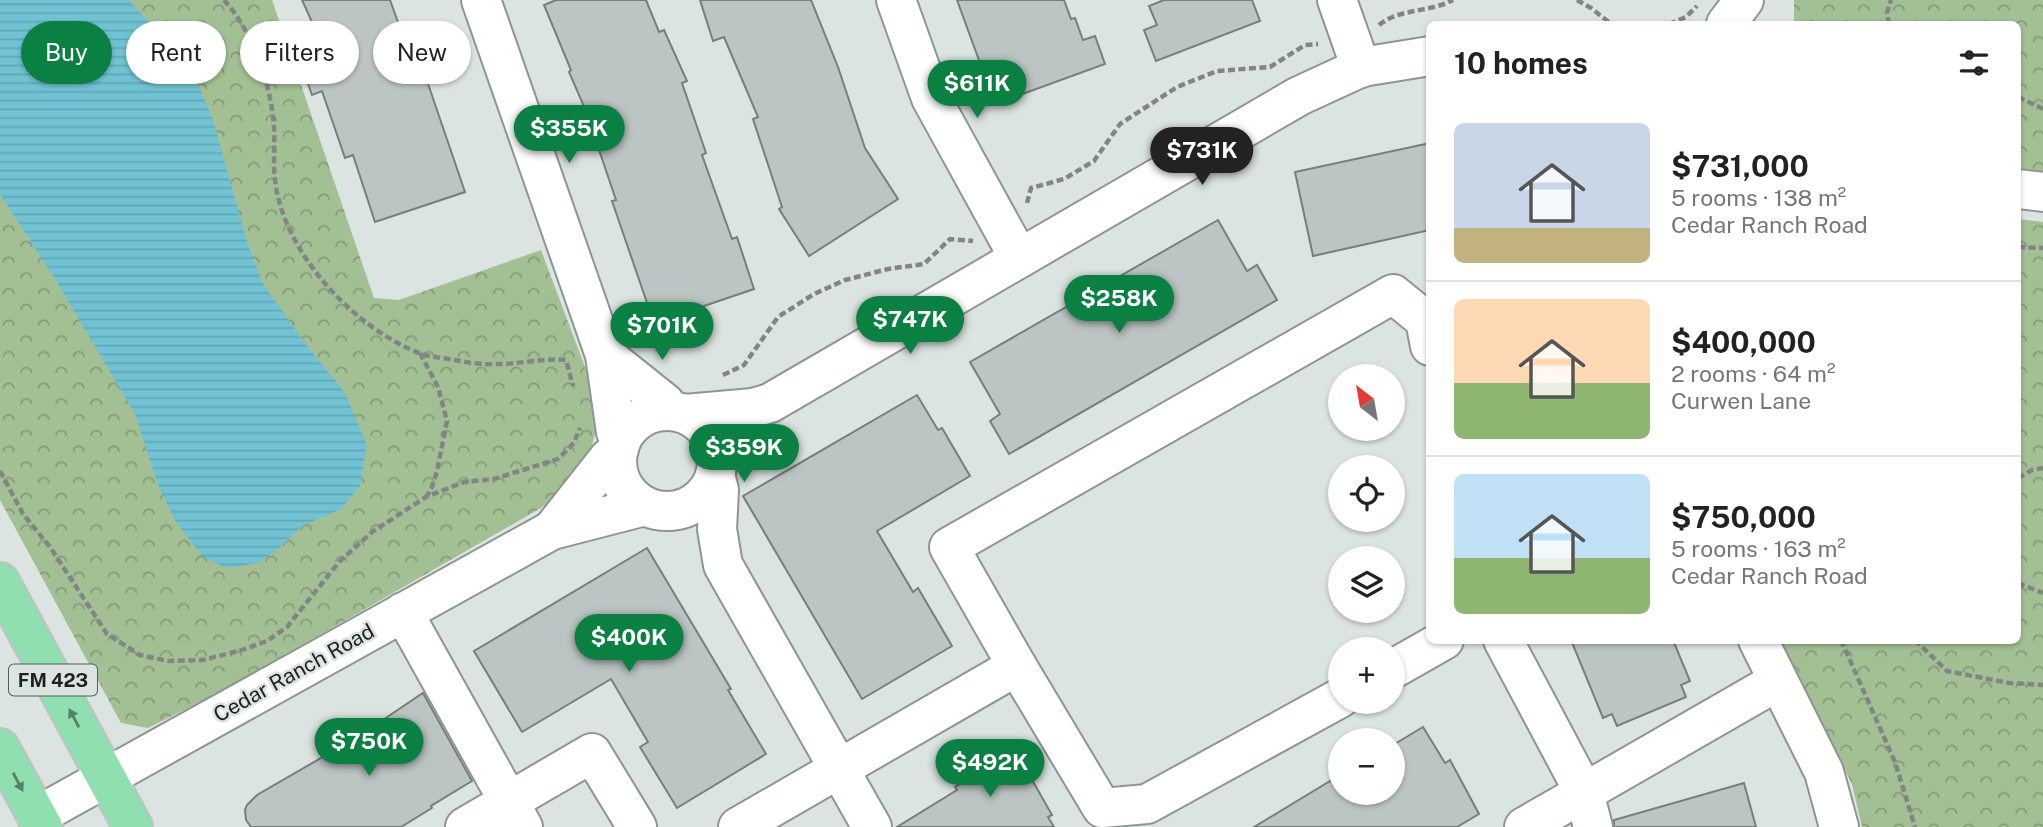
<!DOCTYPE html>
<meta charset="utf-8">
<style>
body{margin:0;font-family:"Public Sans",sans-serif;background:#f6f6f6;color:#222;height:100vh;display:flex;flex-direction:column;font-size:26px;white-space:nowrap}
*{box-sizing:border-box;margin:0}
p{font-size:23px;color:#767676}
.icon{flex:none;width:38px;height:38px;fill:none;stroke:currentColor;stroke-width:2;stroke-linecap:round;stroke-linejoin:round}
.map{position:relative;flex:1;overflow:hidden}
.drawer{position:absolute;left:1426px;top:21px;width:595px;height:623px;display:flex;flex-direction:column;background:#fff;border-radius:10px;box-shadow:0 2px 5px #0004}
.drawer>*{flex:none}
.top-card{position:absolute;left:21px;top:21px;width:665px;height:63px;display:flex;gap:14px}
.needle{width:46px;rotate:329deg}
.controls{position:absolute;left:1328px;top:364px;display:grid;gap:14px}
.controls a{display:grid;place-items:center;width:77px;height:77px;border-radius:50%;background:#fff;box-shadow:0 2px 5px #0004;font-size:35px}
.price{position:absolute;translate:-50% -60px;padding:0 16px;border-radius:24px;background:#0b8043;color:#fff;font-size:23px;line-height:46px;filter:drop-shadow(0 2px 4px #0008)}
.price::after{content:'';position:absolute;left:50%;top:42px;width:21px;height:16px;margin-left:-10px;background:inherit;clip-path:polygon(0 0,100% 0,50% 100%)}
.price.current{background:#222;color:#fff}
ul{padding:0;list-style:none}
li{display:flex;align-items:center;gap:21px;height:175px;padding:0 28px}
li+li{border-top:2px solid #e0e0e0}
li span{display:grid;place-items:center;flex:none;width:196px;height:140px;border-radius:10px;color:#555}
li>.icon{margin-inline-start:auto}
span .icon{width:84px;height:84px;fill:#fffc;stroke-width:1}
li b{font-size:30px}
h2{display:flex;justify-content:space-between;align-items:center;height:84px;padding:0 28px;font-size:30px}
.chip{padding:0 24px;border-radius:32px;background:#fff;box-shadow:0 2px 5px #0004;font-size:24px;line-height:63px}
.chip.current{background:#0b8043;color:#fff}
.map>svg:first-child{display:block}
.park{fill:url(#park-crowns)}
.water{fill:url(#water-rules)}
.building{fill:#bcc5c4;stroke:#777f7e;stroke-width:2}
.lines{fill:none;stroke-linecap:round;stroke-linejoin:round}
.minor-casing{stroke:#8e9693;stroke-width:42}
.major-casing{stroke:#c0c1c1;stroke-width:42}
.path{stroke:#818684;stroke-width:4.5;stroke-dasharray:7 3.5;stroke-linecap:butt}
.minor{stroke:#fff;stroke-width:38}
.major{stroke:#8fdfb1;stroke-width:38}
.oneway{fill:#568068}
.labels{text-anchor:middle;stroke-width:5;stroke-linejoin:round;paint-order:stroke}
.shield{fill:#dce4e1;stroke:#575c5a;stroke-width:2}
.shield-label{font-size:19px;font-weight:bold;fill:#1e2120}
.street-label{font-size:21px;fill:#1e2120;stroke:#dce4e1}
</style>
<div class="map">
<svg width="2043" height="827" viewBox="0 0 2043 827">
<defs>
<pattern id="park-crowns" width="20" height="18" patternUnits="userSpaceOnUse" patternTransform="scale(1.75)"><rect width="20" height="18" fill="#a3bf94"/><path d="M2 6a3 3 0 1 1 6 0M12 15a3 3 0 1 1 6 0" fill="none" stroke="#849b78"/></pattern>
<pattern id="water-rules" width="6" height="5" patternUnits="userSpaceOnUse" patternTransform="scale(1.75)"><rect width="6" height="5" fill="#71c3d4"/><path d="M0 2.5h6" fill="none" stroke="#61a7b6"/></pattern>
</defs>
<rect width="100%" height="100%" fill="#dce4e1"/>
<!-- park -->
<g class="park">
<polygon points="0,0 272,0 374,298 399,300 541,250 594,391 596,430 587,466 568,490 541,508 224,690 148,728 121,723 0,500"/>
<polygon points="1794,0 2043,0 2043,172 2018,168 2018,24 1794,24"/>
<polygon points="2018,219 2043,222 2043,827 1862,827 1852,784 1778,641 2018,640"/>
</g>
<!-- water -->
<polygon class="water" points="0,0 129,0 192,69 213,120 248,245 263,284 305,343 345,393 367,445 360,486 341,509 304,525 279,548 258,563 226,568 202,556 176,522 158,485 135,414 55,279 0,194"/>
<!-- building -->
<g class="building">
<polygon points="302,0 390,0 417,75 424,72 465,192 375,222 353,155 345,158 322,91 312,95 302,67 315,62 307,39 318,35"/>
<polygon points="556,0 646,0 659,32 664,30 687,81 682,83 706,153 702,155 732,239 737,237 754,289 654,323 612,201 616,200 594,135 596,134 569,72 571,70 544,5"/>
<polygon points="700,0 811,0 838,67 865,148 898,199 809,256 779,209 782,207 753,119 758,117 724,37 713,41"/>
<polygon points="957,0 1064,0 1071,19 1075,18 1083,40 1095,36 1105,64 995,104"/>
<polygon points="1164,0 1252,0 1260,21 1156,61 1144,30 1157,25 1149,6"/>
<polygon points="1430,143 1430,230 1313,256 1295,172"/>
<polygon points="1218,220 1247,271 1257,265 1277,300 1009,454 990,421 1000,414 970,362"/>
<polygon points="917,395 938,430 942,428 970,476 877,531 913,592 918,588 952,646 862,699 743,496"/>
<polygon points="647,548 731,689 728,690 766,754 677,808 640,747 648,742 611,679 522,732 474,651"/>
<polygon points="1571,640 1673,640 1690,681 1681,685 1686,697 1617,726 1612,714 1603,718"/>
<polygon points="423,693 472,781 431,806 432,808 401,827 251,827 246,820 245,810 247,805 257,795 359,736"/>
<polygon points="1423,727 1445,763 1450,760 1479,814 1457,827 1254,827 1340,775 1340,793 1393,793 1393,745"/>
<polygon points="1006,747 1008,750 1013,747 1035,785 1052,815 1048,817 1054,827 897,827 957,790 955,787 971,777 967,772"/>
<polygon points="1744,783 1756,827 1614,827 1614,820"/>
</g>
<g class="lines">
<defs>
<g id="minor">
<polyline points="481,0 605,355 616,432 621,442"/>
<polyline points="896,0 931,98 1019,258"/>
<polyline points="1337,0 1361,68"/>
<polyline points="1726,24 1744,0"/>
<polyline points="2018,189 2043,192"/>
<polyline points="605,355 665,403 669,411"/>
<circle cx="667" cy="461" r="50"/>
<polyline points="685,414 753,408 770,403 1299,96 1362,67 1430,56"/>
<polyline points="715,475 719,490 717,529 723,565 872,827"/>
<polyline points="552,530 608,459 619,449"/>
<polyline points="403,612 523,827"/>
<polyline points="1503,640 1584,792 1593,827"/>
<polyline points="1758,640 1824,772 1839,827"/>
<polyline points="1017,666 1102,808 1147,804 1340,698"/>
<polyline points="1393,669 1444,640"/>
<polyline points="37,816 552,530 645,506"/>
<polyline points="465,827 592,753 637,827"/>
<polyline points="738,827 1017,666 949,547 1393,294 1425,320 1430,346"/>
<polyline points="1524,827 1778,681"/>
</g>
<g id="major">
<polyline points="0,582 133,827"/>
<polyline points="0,748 43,827"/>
</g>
</defs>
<!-- minor casing -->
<use href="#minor" class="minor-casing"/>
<!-- major casing -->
<use href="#major" class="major-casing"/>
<!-- path -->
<g class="path">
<path d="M224,0c29,32 47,84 50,127 1,17 -1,36 1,53 8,72 78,147 144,173 11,4 24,5 36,7 13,3 29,5 42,4 23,0 46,-6 69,-4l7,26"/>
<polyline points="1577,0 1591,8 1611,24"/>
<polyline points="1669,24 1686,17 1697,6"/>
<polyline points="1889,24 1887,13 1891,0"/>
<path d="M1379,25c21,-17 49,-12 74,-25"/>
<polyline points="2018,97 2043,109"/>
<polyline points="1027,203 1031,188 1064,179 1094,161 1120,124 1177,87 1217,71 1270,67 1305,45 1318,44"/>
<polyline points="2018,247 2043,248"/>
<polyline points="420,353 438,387 447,421 437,471 432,487 427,496"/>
<polyline points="723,375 744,365 778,317 814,294 845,280 888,269 924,264 950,239 973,241"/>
<polyline points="0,471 23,514 50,547 107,634 140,655 168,661 203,660 242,650 267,641 287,627 339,562 372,532 426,497 464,482 494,479 558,459 574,443 580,428"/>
<polyline points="2018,478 2032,470 2043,468"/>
<polyline points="2018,583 2043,593"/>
<polyline points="1841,640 1895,762 1915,827"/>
<polyline points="1915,640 1947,671 2009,683 2043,685"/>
</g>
<!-- minor -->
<use href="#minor" class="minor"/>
<!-- major -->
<use href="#major" class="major"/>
</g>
<!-- one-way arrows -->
<defs><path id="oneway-solid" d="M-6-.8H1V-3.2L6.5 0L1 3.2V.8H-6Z" transform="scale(1.75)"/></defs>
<g class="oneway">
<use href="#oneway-solid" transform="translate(74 718) rotate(-118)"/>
<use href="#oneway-solid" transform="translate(18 782) rotate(62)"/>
</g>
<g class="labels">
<!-- shield labels -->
<rect class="shield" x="9" y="664.5" width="88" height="31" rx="5"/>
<g class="shield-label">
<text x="53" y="687">FM 423</text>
</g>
<!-- street labels -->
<g class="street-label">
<text transform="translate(294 673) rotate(-29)" y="7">Cedar Ranch Road</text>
</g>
</g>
</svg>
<div class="controls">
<a><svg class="needle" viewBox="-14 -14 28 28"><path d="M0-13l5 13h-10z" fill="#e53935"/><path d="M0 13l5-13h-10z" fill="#767676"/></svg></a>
<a><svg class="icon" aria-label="locate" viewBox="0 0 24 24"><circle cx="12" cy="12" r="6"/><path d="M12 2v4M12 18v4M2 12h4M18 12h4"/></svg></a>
<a><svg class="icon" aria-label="layers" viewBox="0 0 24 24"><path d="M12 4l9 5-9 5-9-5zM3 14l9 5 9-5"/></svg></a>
<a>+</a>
<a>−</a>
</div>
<b class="price" style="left:977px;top:120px">$611K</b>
<b class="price" style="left:569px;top:165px">$355K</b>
<b class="price current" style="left:1202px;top:187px">$731K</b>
<b class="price" style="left:1119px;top:335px">$258K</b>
<b class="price" style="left:910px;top:356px">$747K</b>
<b class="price" style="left:662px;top:362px">$701K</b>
<b class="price" style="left:744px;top:484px">$359K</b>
<b class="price" style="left:629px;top:674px">$400K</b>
<b class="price" style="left:369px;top:778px">$750K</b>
<b class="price" style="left:990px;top:799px">$492K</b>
<div class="top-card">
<a class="chip current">Buy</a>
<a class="chip">Rent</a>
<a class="chip">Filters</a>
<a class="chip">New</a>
</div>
<section class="drawer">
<h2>10 homes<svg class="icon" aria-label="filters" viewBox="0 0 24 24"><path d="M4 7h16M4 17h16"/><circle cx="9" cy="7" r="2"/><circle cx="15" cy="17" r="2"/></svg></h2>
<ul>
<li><span style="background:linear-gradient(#c9d6e8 75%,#c2b280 0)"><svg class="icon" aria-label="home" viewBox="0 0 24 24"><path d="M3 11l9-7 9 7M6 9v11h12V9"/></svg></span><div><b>$731,000</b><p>5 rooms · 138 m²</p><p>Cedar Ranch Road</p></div></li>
<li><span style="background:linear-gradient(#ffd9b3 60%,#8fb573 0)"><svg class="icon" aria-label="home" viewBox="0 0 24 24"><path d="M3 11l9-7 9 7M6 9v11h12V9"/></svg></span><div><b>$400,000</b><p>2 rooms · 64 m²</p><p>Curwen Lane</p></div></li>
<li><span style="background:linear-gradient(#bfe0f5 60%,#8fb573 0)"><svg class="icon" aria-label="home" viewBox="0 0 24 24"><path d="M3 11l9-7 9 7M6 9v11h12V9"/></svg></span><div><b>$750,000</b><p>5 rooms · 163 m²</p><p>Cedar Ranch Road</p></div></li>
</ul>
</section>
</div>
